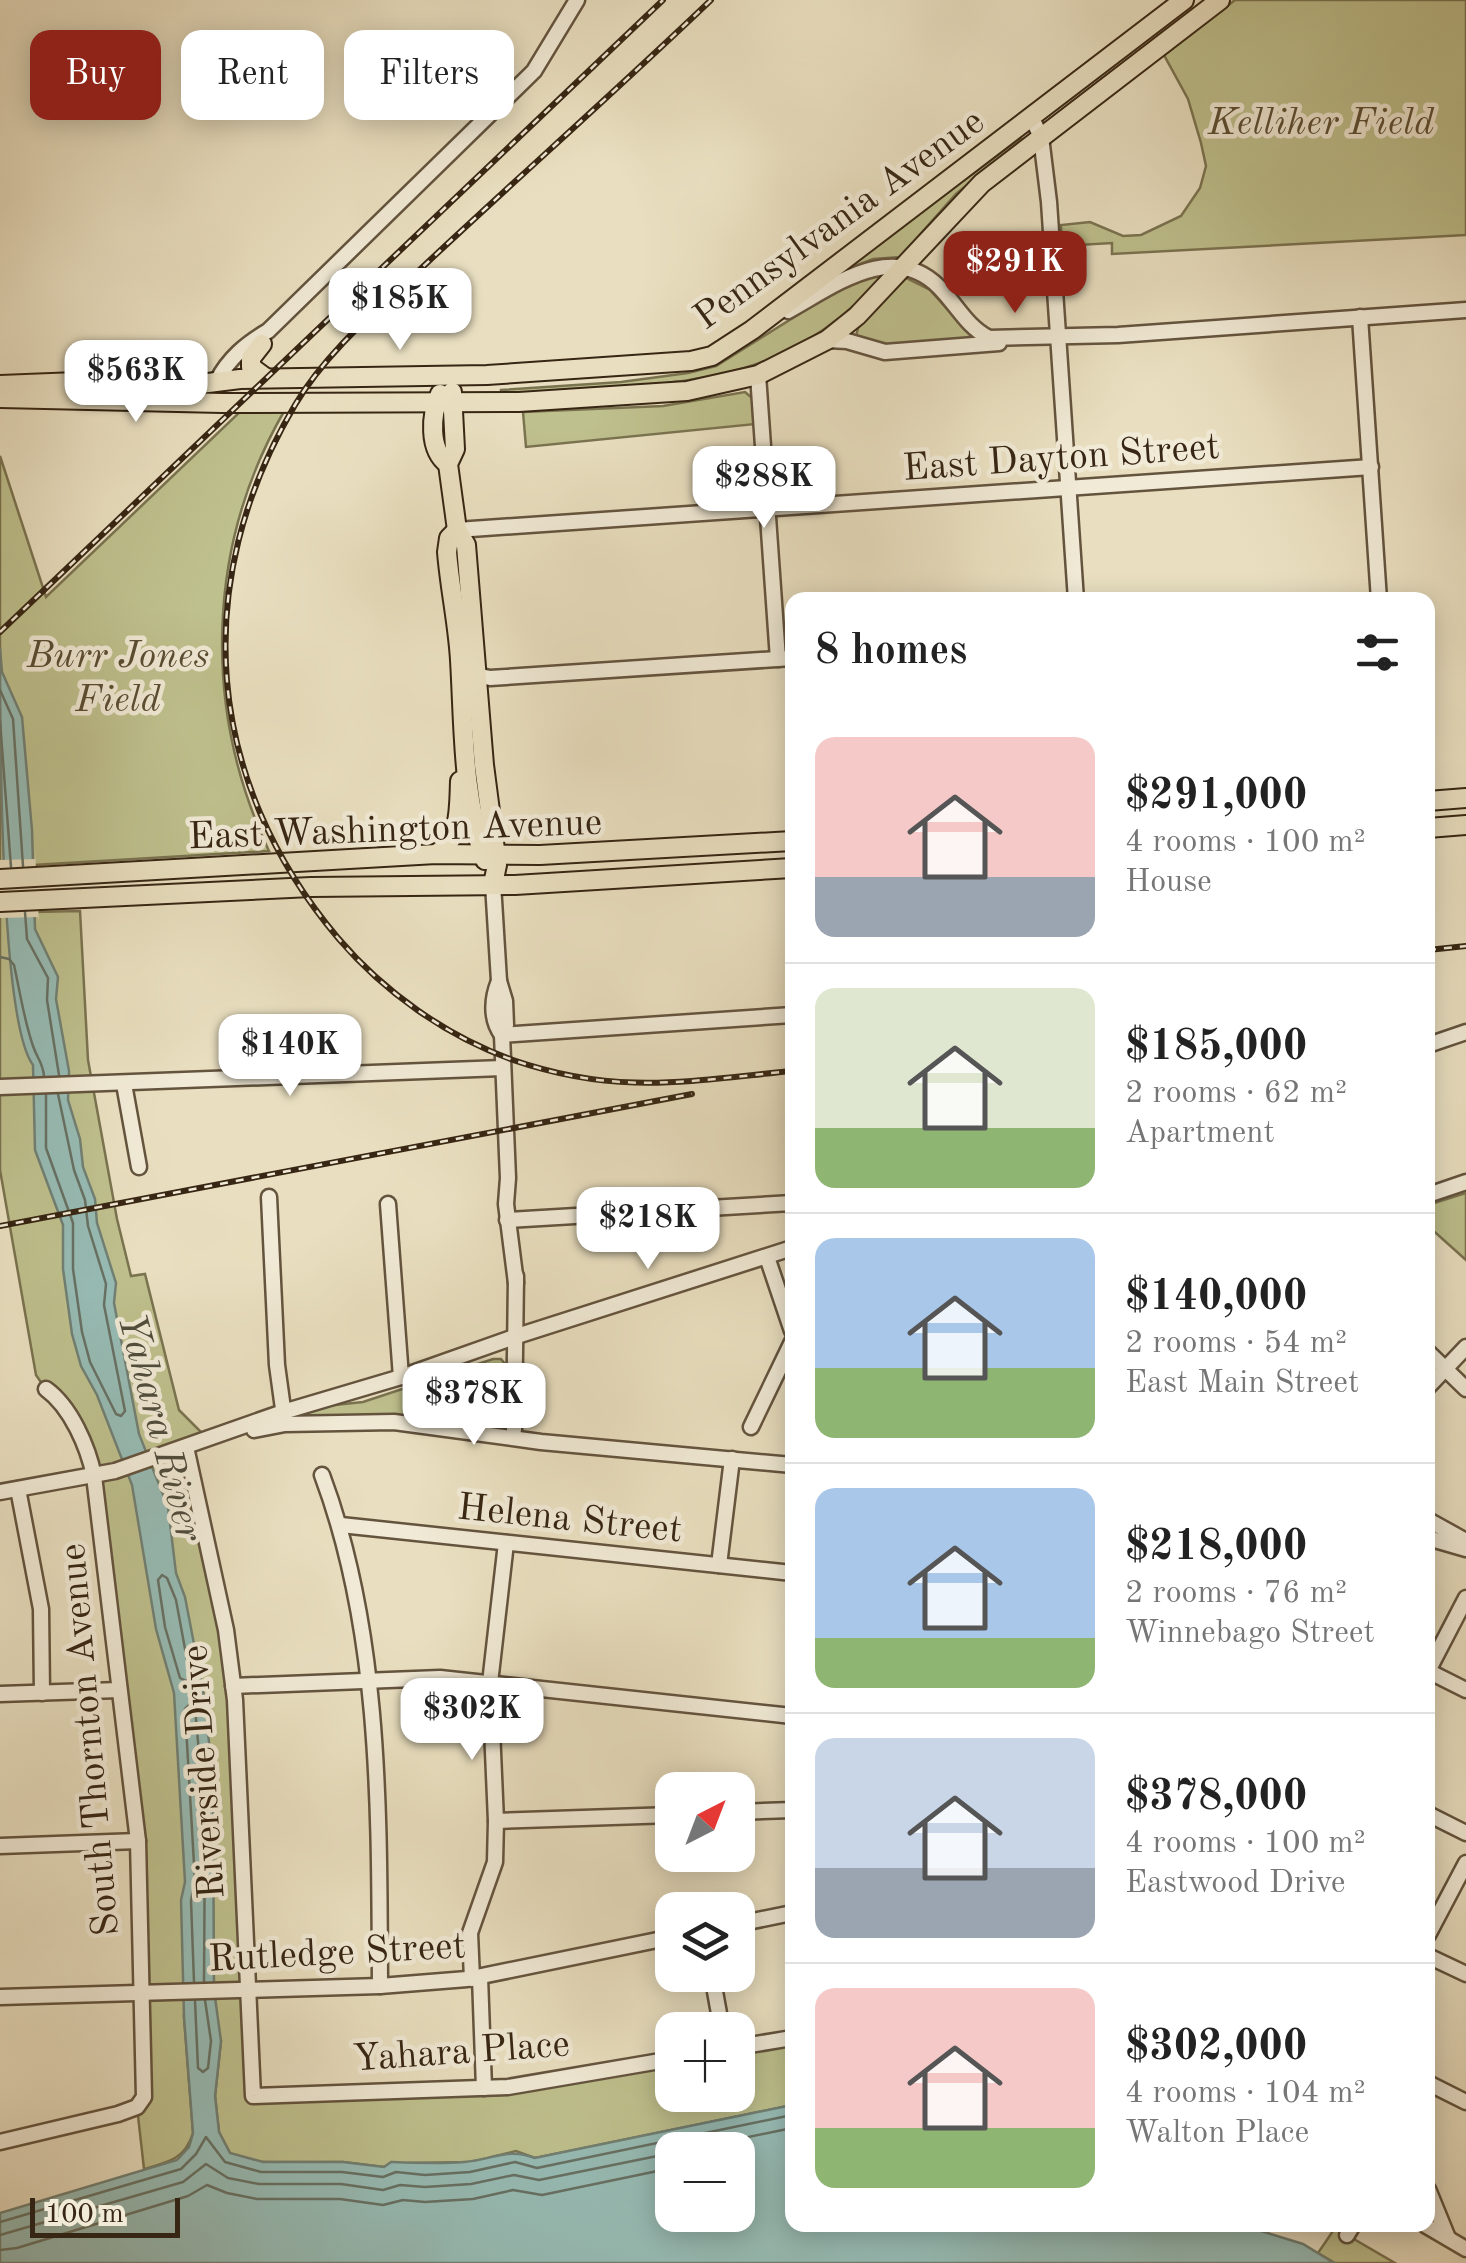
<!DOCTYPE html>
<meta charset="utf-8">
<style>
body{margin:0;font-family:"Old Standard TT",serif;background:#f6f6f6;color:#222;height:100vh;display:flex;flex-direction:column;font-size:38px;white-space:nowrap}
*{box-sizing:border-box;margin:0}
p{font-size:32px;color:#767676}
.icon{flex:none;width:55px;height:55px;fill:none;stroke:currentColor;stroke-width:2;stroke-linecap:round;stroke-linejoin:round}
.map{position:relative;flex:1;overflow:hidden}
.sheet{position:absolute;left:785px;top:592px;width:650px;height:1640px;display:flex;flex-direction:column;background:#fff;border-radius:20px;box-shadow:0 5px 25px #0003}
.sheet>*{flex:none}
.banner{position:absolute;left:30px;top:30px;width:605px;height:90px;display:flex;gap:20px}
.needle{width:65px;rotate:42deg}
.buttons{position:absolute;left:655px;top:1772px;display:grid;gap:20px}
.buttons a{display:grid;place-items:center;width:100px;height:100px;border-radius:20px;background:#fff;box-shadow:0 5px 25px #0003;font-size:50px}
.scale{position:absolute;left:30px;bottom:25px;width:150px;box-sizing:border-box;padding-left:10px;border:5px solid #372613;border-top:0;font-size:28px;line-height:35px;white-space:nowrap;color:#372613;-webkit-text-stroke:8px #f1ead6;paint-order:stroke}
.price{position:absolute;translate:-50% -85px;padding:0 22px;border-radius:20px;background:#fff;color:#222;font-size:32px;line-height:65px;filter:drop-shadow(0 2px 5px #0008)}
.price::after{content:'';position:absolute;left:50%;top:60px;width:30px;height:22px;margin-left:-15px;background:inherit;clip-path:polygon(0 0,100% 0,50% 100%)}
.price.selected{background:#8f2418;color:#fff}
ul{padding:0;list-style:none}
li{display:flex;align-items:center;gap:30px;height:250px;padding:0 30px}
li+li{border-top:2px solid #e0e0e0}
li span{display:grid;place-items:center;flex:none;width:280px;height:200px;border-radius:20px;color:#555}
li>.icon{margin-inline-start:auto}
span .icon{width:120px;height:120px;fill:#fffc;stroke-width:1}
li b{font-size:42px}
h2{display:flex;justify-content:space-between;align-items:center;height:120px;padding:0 30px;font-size:42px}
.pill{padding:0 35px;border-radius:20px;background:#fff;box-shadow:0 5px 25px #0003;font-size:35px;line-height:90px}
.pill.selected{background:#8f2418;color:#fff}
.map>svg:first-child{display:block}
.green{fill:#bec08d;stroke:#7a7350;stroke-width:2.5}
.water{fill:#97bcb5;stroke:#718074;stroke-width:2.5;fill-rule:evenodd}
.pier{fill:#e9dfc0}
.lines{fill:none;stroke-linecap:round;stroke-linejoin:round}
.shore{stroke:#677164;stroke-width:2.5}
.minor-casing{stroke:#64543e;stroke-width:19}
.major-casing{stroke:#372613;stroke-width:22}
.minor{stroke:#f1ead6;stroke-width:14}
.major{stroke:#e9dfc0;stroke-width:18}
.rail-casing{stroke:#372613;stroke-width:6}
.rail{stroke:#f1ead6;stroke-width:2.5;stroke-dasharray:8;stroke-linecap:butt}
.labels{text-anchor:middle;stroke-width:9;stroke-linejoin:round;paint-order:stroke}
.park-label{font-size:38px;font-style:italic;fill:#594c32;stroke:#f1ead6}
.street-label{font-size:38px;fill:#372613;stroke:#f1ead6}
.water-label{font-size:40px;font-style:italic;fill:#4f4c3c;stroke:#f1ead6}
</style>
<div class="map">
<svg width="1466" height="2263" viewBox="0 0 1466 2263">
<rect width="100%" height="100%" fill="#e9dfc0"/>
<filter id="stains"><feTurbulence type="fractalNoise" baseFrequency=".002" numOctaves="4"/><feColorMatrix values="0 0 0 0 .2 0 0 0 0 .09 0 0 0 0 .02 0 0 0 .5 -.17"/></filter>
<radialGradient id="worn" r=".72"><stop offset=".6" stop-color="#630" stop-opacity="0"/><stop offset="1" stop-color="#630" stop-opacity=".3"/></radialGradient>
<!-- green -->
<g class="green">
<polygon points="1235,0 1466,0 1466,235 1112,254 1112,243 1062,246 1061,225 1090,222 1123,236 1141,235 1181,216 1200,188 1206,166 1201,143 1188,99 1164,55"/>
<polygon points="1021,138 1022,140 956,194 900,257 873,259 850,268 848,265"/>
<path d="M886,273c-83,93 -158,107 -277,115 -36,2 -72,6 -108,5v-3l120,-8 67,-9 28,-7 141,-88z"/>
<polygon points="906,278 930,290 974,339 881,345 856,337 858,328"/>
<polygon points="745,392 752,398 756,424 526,447 523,412 663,406"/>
<path d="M245,407l41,1c-80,136 -84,301 -17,443l-235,14 1,47 45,-1 8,149 29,159 14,57 14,-2 34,136 29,29 -21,8 39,183 27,465 255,-8 164,-28v36h66v-48l54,-9v67l-257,53 -19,-7 -45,11 -62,1 -25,4 -41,-5h-80l-27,-5 -6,-4 -11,-21 -4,-36 6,-55 -37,-24 9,116c-8,26 -24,29 -49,36l-7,-62 5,-4 -4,-262 -48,-387 -54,-79 -36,-205v-714l46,141z"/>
<polygon points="1466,1193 1466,1260 1428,1226 1428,1205"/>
<polygon points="493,1359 501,1359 509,1369 509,1419 504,1425 374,1415 294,1417 325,1406 363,1402"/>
<polygon points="1335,2228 1395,2263 1335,2263 1318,2253"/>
</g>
<!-- water -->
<path class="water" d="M0,648l2,24 20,45 10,113 3,99 23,48 -2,22 13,72 -1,29 12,39 3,28 12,32 2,24 19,60 -2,20 25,131 29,73 8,66 9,24 19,99 9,83 1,211 7,51 -6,55 4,36 11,21 33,9h80l41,5 7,-5c25,1 48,2 73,0 29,-2 43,-15 71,-4l257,-53v120h450l61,19 31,19h-1334v-50l177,-53 12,-13 4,-14 -9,-116 -3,-117 4,-18 -11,-189 -18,-64 -24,-144 -35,-90 -16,-29 -9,-32 -9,-65v-44l-28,-75 -2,-85c-33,-44 -33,-343 -33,-417zM672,2150h66v65h-66z"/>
<!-- pier -->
<polygon class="pier" points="35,852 39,922 38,917 0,918 0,860 35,859"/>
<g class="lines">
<!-- shore -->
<g class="shore">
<polyline points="0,690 13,719 23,866"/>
<polyline points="0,721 11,867"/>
<polyline points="25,912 27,939 48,978 47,1000 59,1075"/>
<path d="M0,957l9,2 5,6c6,27 10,55 19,81 4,12 10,17 11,30"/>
<polyline points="46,1095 46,1148 73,1223 73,1269 82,1332 90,1362 116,1414 121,1416 125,1411 104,1305 106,1284 88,1226 85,1200 74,1170 58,1094"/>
<polygon points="162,1575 167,1578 176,1600 190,1676 186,1681 180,1678 165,1627 158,1580"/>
<polyline points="194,1982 191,1901 195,1881 185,1709 190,1704 195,1708 205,1820 204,1982"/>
<polyline points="195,2001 198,2068 203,2072 208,2068 211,2041 205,2000"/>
<polyline points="686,2150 792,2128"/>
<polyline points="0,2222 181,2169 196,2154 206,2137 225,2162 261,2172 342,2172 383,2177 396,2172 425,2175 470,2172 515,2162 537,2168 792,2115"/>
<polyline points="0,2235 183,2182 206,2164 228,2178 259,2184 341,2184 383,2190 400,2185 425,2187 471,2184 514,2175 539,2180 672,2153"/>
<polyline points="0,2250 17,2248 188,2196 207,2185 227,2193 257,2199 340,2199 383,2205 403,2200 425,2202 473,2199 513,2190 542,2195 672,2168"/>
</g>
<defs>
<g id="minor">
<polyline points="1031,116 1041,137 1049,202 1076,600"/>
<path d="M788,311c46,-25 104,-71 151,-24 18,18 27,39 50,51l129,-3 348,-25"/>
<polyline points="1360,317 1379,600"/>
<polyline points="827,340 847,341 885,352 999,343"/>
<polyline points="758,375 778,659"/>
<path d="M217,381c12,-23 29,-37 51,-50l266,-260 43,-71"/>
<polyline points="457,530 1371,467"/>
<polyline points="471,674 490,678 792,658"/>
<polyline points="493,884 499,981 505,1001 506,1025 502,1035 508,1178 506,1204 516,1283"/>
<path d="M499,981c-7,17 -9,38 3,54"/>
<polyline points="502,1035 792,1015"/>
<polyline points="1428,1045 1466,1032"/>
<polyline points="124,1084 139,1167"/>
<polyline points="0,1087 502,1068"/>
<polyline points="1428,1195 1466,1182"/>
<polyline points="269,1197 277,1365 284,1416"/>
<polyline points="388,1204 401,1377"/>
<polyline points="507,1220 792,1203"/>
<polyline points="767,1257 792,1331"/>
<polyline points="1428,1352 1466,1389"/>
<polyline points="1428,1387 1466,1347"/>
<polyline points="751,1427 792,1342"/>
<polyline points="254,1430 285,1424 394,1422 541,1442 792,1465"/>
<polyline points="514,1430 516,1276"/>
<polyline points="186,1447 226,1630 235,1700 253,2096 508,2087 672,2059"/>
<path d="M322,1475c60,160 57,342 58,511"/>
<polyline points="18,1489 41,1609 42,1693"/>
<polyline points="0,1492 115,1471 283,1412 401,1377 517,1336 792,1248"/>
<polyline points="1428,1520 1466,1541"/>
<polyline points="341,1525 792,1573"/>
<polyline points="1428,1538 1466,1549"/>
<polyline points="719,1565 732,1459"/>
<polyline points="1428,1671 1466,1598"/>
<polyline points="1428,1671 1466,1690"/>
<polyline points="233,1686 440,1678 792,1716"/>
<polyline points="0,1694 119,1690"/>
<polyline points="738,1812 792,1810"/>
<polyline points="1428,1814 1466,1833"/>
<polyline points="496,1821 672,1815"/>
<polyline points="0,1846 138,1841"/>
<polyline points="738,1924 792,1913"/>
<polyline points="1428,1935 1466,1863"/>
<polyline points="1428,1956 1466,1974"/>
<polyline points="712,1975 722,2030"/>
<polyline points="480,1977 484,2088"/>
<polyline points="472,1979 470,1933 495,1862 496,1821 490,1683 506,1543"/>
<polyline points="0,1997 380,1986 467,1979 672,1937"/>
<polyline points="738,2047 792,2038"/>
<polyline points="1428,2083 1466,2102"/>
<path d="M0,2142l118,-28 19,-7 7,-10 -6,-256 -44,-365c-6,-29 -23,-69 -48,-87"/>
<polyline points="1428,2189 1448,2238"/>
<polyline points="1425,2225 1466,2249"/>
<polyline points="1347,2235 1353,2225"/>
</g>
<g id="major">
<polyline points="262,344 251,358 251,367 266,378"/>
<polyline points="0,385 102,381 200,384 240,379 487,375 691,361 712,356 752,330 1184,0"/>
<polyline points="452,392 455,449 448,464 457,530 466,545 484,765 497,865 493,884"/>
<path d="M440,394c-9,20 -12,56 8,70"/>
<polyline points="0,398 222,403 519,402 687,391 758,375 827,340 857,316 982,183 1220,0"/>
<path d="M457,530l-8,8 -2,14c3,37 11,72 13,108 4,67 2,136 25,200"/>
<polyline points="1428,801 1466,798"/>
<polyline points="1428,828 1466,825"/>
<path d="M436,854c25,-14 23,-47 24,-73"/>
<polyline points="0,879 436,854 540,855 792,841"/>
<polyline points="0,902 311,887 515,885 792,868"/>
</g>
</defs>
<!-- minor casing -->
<use href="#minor" class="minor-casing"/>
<!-- major casing -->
<use href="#major" class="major-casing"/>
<!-- minor -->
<use href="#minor" class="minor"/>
<!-- major -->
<use href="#major" class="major"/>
<defs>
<g id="rail">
<path d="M711,0c-92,88 -188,173 -281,260 -47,45 -102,89 -135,145 -106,179 -90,375 43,533 46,54 108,98 175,122 105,36 175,21 279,11"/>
<polyline points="0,632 663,0"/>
<polyline points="1428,950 1466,946"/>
<polyline points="0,1226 692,1094"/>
</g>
</defs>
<!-- rail casing -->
<use href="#rail" class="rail-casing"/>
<!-- rail -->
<use href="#rail" class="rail"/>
</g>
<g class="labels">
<!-- park labels -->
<g class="park-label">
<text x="1321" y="134">Kelliher Field</text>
<text x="118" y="667">Burr Jones<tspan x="118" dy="44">Field</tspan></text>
</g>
<!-- street labels -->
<g class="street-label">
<text transform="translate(838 218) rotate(-36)" y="13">Pennsylvania Avenue</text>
<text transform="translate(1061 456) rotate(-4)" y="13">East Dayton Street</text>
<text transform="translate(395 828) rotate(-2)" y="13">East Washington Avenue</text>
<text transform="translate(570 1517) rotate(6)" y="13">Helena Street</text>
<text transform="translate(88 1740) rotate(-95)" y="13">South Thornton Avenue</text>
<text transform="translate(202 1772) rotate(-94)" y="13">Riverside Drive</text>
<text transform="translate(337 1951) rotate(-3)" y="13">Rutledge Street</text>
<text transform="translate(461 2050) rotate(-4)" y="13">Yahara Place</text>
</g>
<!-- water labels -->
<g class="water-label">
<text transform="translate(162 1427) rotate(75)" y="14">Yahara River</text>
</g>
</g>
<rect width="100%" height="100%" filter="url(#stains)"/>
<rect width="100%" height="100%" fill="url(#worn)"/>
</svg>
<div class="buttons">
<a><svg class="needle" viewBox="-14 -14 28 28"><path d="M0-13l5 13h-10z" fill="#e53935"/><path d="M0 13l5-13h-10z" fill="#767676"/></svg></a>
<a><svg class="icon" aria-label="layers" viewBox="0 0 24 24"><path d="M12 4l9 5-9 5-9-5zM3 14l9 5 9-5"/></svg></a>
<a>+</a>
<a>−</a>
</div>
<div class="scale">100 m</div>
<b class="price selected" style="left:1015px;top:316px">$291K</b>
<b class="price" style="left:400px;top:353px">$185K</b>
<b class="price" style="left:136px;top:425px">$563K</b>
<b class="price" style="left:764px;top:531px">$288K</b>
<b class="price" style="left:290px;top:1099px">$140K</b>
<b class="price" style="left:648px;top:1272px">$218K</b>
<b class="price" style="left:474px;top:1448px">$378K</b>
<b class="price" style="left:472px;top:1763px">$302K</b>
<div class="banner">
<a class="pill selected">Buy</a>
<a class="pill">Rent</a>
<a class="pill">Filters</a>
</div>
<section class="sheet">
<h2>8 homes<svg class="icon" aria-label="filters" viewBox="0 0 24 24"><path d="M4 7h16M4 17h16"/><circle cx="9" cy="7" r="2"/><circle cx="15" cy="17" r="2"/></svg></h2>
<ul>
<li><span style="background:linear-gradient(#f6c9c9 70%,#9aa5b1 0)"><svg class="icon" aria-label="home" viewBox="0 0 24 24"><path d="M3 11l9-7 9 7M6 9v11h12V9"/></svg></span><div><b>$291,000</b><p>4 rooms · 100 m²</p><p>House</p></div></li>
<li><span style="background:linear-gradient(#dfe7d0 70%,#8fb573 0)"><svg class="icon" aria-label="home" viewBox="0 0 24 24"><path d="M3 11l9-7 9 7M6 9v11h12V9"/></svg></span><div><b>$185,000</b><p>2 rooms · 62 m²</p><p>Apartment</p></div></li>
<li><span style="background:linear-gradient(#a9c7e8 65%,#8fb573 0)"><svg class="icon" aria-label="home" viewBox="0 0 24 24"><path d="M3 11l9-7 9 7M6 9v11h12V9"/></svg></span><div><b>$140,000</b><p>2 rooms · 54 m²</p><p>East Main Street</p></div></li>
<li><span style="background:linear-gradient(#a9c7e8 75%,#8fb573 0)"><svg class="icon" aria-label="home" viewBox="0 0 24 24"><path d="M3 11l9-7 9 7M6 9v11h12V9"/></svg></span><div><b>$218,000</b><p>2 rooms · 76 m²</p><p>Winnebago Street</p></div></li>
<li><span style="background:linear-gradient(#c9d6e8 65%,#9aa5b1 0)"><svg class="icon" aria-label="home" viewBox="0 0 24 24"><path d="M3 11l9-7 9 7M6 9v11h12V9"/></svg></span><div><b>$378,000</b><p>4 rooms · 100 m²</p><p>Eastwood Drive</p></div></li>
<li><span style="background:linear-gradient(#f6c9c9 70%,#8fb573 0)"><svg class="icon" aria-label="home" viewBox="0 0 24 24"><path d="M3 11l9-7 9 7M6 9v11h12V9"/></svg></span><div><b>$302,000</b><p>4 rooms · 104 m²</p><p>Walton Place</p></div></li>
</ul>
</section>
</div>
